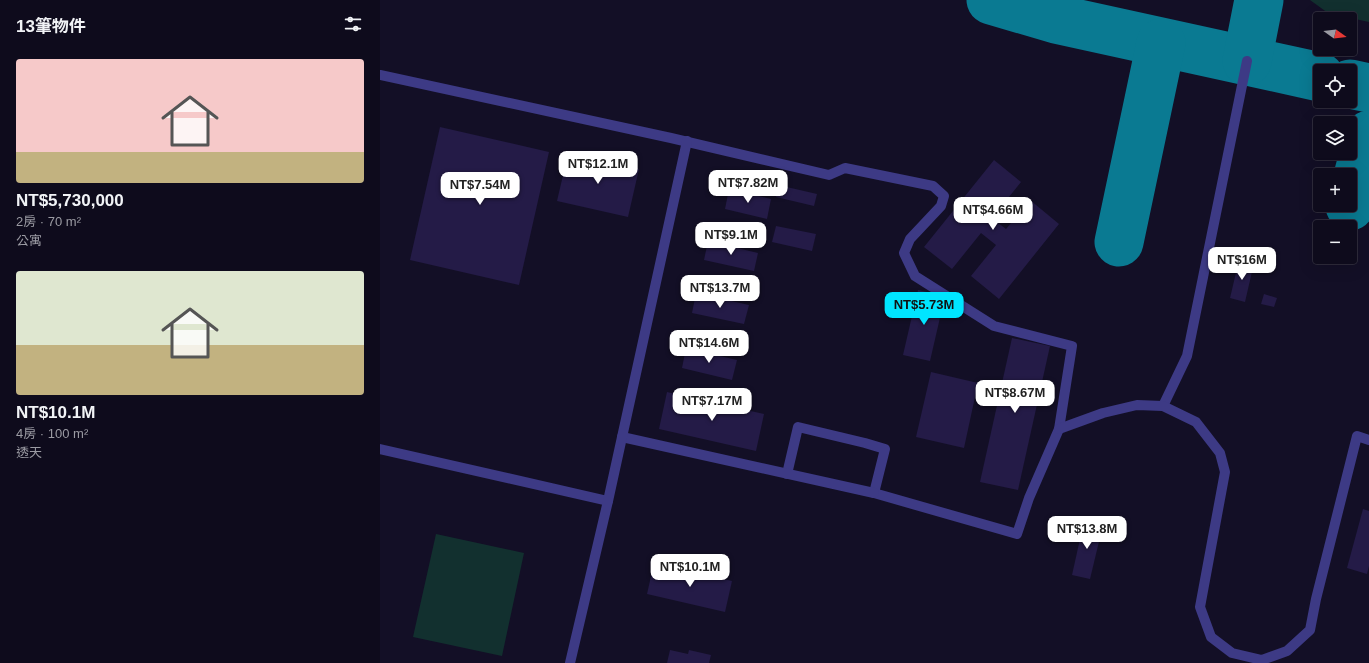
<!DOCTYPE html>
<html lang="zh-TW">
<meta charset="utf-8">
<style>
body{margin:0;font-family:Helvetica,"Noto Sans TC",sans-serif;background:#171425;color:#f1f3f6;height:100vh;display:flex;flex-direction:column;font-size:15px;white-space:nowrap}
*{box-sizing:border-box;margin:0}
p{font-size:13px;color:#9b9ba3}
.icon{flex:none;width:22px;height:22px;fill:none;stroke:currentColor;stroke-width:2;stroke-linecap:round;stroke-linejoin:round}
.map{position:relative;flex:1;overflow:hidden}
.details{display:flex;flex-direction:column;background:#0e0b1c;width:380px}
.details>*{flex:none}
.needle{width:26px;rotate:104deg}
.tools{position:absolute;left:933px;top:12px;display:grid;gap:8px}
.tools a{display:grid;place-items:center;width:44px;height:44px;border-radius:4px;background:#0e0b1c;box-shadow:0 4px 16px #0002,0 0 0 1px #2e2b3b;font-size:20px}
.price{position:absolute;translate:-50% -34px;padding:0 9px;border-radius:8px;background:#fff;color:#222;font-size:13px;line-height:26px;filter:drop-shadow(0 1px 2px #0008)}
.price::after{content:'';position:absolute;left:50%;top:24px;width:12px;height:9px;margin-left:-6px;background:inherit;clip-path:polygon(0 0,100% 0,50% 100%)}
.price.on{background:#00e5ff;color:#111}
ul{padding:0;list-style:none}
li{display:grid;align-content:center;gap:8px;height:212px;padding:0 16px}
li span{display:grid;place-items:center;height:124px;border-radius:4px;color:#555}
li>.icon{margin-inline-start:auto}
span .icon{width:72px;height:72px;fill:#fffc;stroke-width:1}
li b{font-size:17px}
h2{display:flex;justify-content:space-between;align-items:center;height:48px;padding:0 16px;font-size:17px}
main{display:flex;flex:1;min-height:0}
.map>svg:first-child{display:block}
.green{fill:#12302f}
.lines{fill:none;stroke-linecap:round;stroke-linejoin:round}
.taxiway{stroke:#0a7a92;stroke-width:49}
.building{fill:#241b47}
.minor{stroke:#3d3a85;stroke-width:10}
</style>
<main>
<section class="details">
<h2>13筆物件<svg class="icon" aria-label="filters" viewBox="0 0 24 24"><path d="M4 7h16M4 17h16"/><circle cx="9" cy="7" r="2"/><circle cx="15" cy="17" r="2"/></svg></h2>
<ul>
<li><span style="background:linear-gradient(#f6c9c9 75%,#c2b280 0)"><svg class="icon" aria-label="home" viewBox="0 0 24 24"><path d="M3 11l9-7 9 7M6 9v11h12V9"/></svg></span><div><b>NT$5,730,000</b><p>2房 · 70 m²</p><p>公寓</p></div></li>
<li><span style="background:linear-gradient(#dfe7d0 60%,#c2b280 0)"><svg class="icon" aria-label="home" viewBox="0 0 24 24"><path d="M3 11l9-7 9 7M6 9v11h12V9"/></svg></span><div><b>NT$10.1M</b><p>4房 · 100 m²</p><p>透天</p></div></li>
</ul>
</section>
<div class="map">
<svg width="989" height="663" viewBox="0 0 989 663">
<rect width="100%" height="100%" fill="#130f26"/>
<!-- green -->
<g class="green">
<polygon points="930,0 989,0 989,22 948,13"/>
<polygon points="56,534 144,553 122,656 33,637"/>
</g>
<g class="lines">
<!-- taxiway -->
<g class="taxiway">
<polyline points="611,0 676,19 940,77"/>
<polyline points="867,61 879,0"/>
<polyline points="970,84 989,88"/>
<polyline points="970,206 989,135"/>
<polyline points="739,242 781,43"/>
</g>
</g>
<!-- building -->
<g class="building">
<polygon points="60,127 169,152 139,285 30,260"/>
<polygon points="188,154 259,169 248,217 177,201"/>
<polygon points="614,160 641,182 612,218 626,229 650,200 679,224 619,299 591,276 616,245 601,233 572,269 544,247"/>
<polygon points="398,185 437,194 434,206 396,197"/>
<polygon points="349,189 391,199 387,219 345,209"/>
<polygon points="396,226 436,234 432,251 392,242"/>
<polygon points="328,241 378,253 374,271 324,260"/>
<polygon points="859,260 874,263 865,302 850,298"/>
<polygon points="538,290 565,296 550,361 523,355"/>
<polygon points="316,293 369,305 364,324 312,313"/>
<polygon points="884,294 897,298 894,307 881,304"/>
<polygon points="632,338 670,346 638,490 600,482"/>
<polygon points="306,348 357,360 352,380 302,368"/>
<polygon points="551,372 598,383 584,448 536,437"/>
<polygon points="287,392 384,414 376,451 279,429"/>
<polygon points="983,509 989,511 989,566 987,574 967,568"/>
<polygon points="704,521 723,525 710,579 692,575"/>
<polygon points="274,563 352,581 345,612 267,594"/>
<polygon points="290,650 308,654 309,650 331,655 329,663 287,663"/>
</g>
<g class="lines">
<!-- minor -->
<g class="minor">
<polyline points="0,75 291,138 449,175 465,168 553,186 564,196 561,206 530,239 524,253 535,276 614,326 692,346 679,429 649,498 637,534 494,493 505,449 485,443 418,427 407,474"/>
<polyline points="783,406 807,356 867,61"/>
<polyline points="679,429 723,413 757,405 783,406 816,422 840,453 845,472 820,607 831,637 852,653 882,660 907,651 930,630 936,599 977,436 989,440"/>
<polyline points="242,437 494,493"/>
<polyline points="0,449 228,501"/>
<polyline points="190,663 228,501 307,141"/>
</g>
</g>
</svg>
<div class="tools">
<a><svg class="needle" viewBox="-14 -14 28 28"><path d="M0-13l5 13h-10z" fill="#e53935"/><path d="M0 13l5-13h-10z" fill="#9b9ba3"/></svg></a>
<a><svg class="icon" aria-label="locate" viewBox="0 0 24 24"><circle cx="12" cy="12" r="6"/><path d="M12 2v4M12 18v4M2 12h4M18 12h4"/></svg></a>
<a><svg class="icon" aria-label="layers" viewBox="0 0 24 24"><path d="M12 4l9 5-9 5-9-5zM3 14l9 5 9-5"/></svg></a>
<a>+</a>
<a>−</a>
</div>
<b class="price" style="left:218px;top:185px">NT$12.1M</b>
<b class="price" style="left:368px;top:204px">NT$7.82M</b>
<b class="price" style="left:100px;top:206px">NT$7.54M</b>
<b class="price" style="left:613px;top:231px">NT$4.66M</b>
<b class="price" style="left:351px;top:256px">NT$9.1M</b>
<b class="price" style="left:862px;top:281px">NT$16M</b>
<b class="price" style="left:340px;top:309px">NT$13.7M</b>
<b class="price on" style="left:544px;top:326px">NT$5.73M</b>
<b class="price" style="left:329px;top:364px">NT$14.6M</b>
<b class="price" style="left:635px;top:414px">NT$8.67M</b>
<b class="price" style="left:332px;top:422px">NT$7.17M</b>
<b class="price" style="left:707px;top:550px">NT$13.8M</b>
<b class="price" style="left:310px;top:588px">NT$10.1M</b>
</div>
</main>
